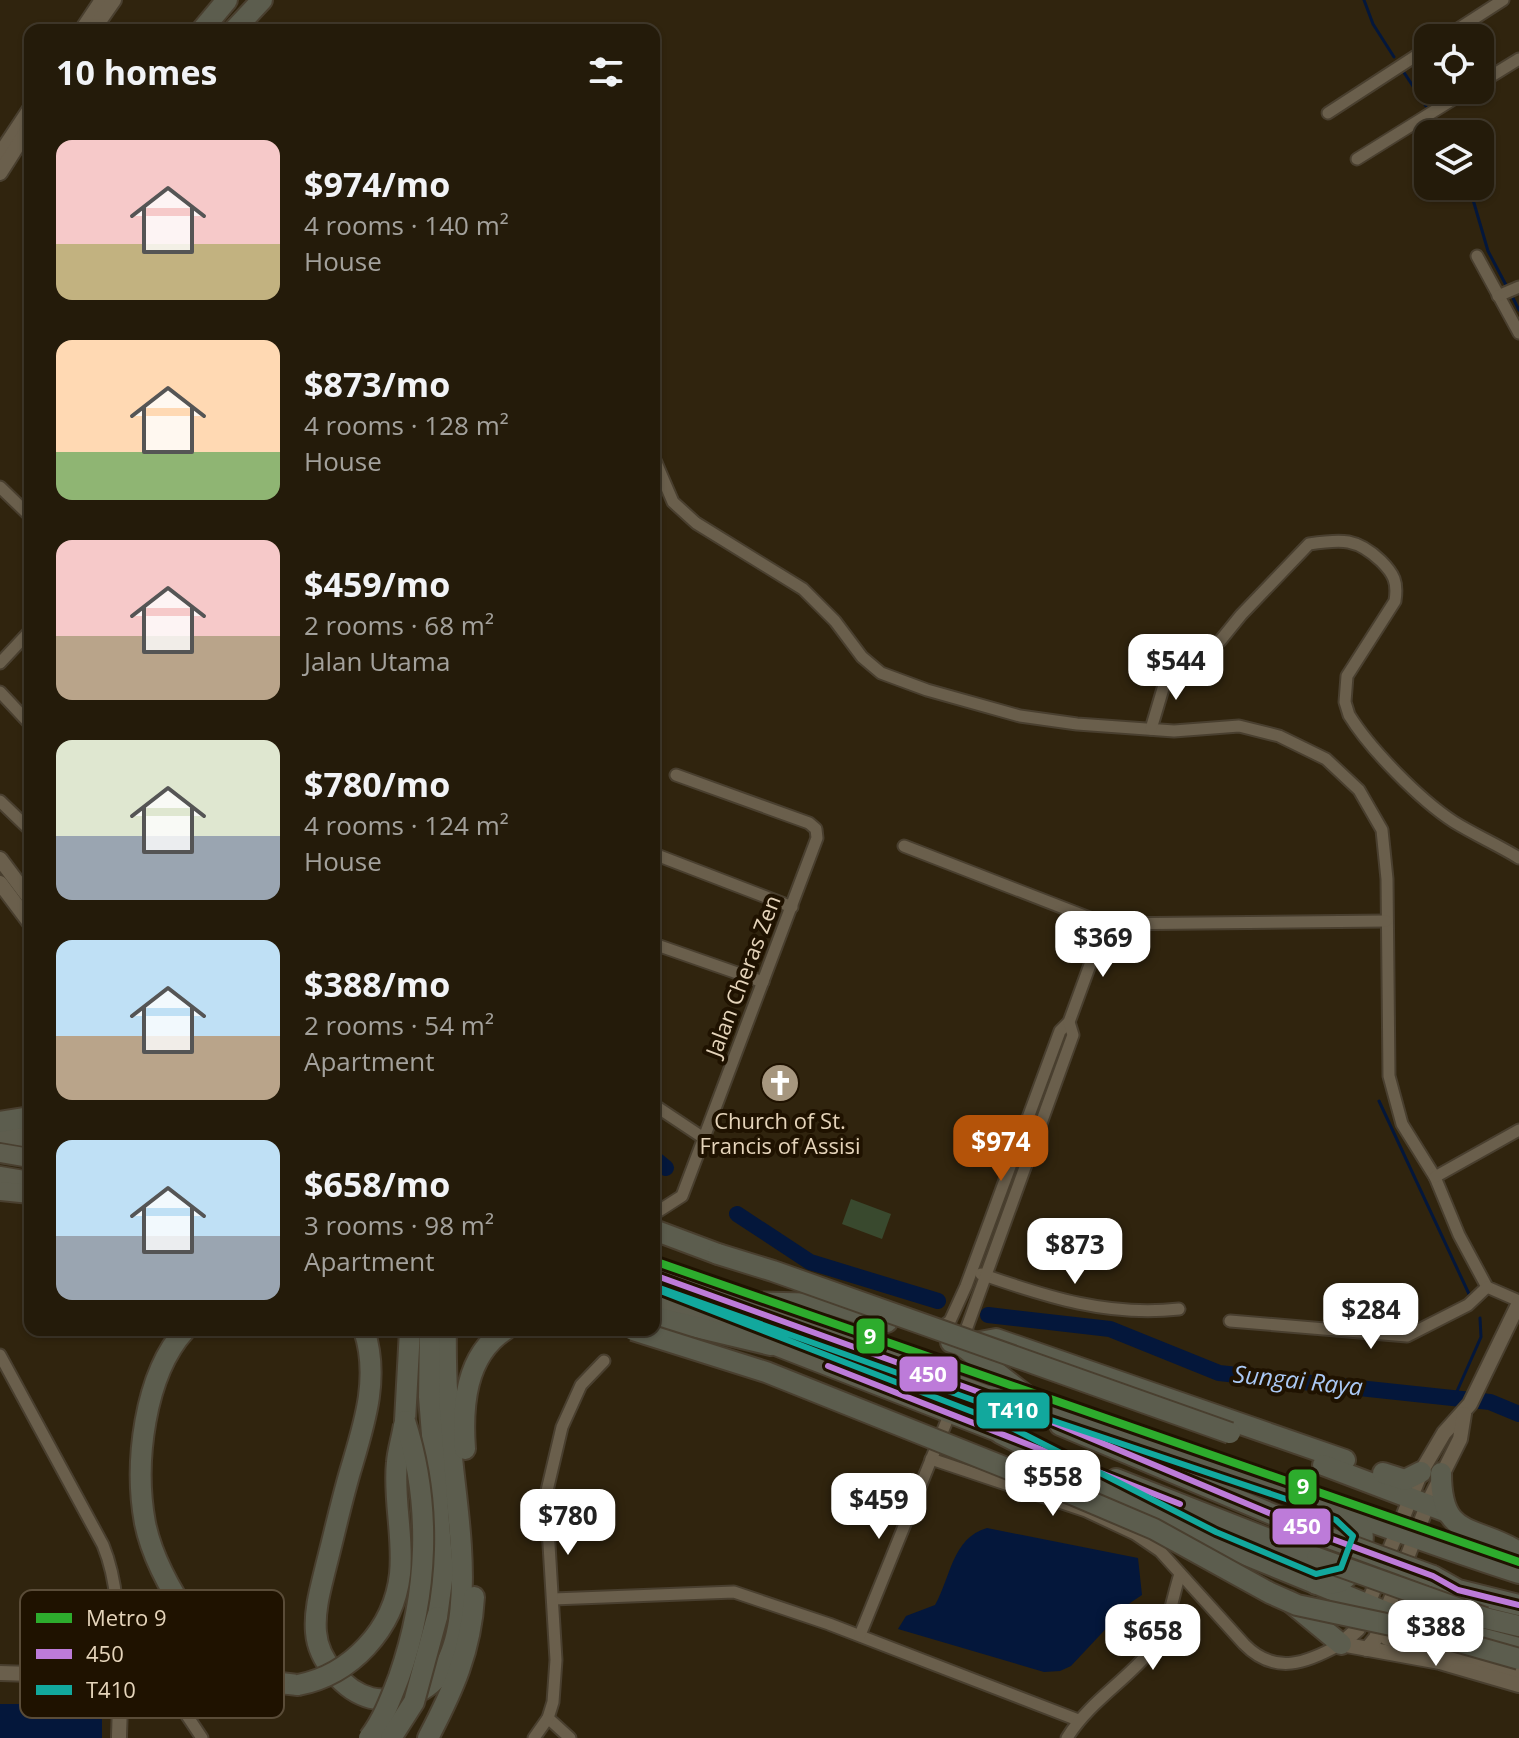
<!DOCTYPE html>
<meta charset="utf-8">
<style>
body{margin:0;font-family:"Open Sans",sans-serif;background:#2c2413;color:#f1f3f6;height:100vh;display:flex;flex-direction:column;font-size:30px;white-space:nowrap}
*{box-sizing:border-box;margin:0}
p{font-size:26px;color:#a3a19c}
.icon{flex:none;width:44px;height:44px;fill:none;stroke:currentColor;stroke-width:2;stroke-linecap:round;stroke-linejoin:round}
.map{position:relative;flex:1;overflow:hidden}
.panel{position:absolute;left:24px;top:24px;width:636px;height:1312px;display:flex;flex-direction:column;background:#241b0a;border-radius:16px;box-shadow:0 2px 6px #0004,0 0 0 2px #41392b}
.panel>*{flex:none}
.tools{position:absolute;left:1414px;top:24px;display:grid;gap:16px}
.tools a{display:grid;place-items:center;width:80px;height:80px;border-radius:16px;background:#241b0a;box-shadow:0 2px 6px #0004,0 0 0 2px #41392b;font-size:40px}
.price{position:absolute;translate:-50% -68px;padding:0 18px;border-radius:16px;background:#fff;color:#222;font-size:26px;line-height:52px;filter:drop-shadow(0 2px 4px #0008)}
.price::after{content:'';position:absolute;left:50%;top:48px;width:24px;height:18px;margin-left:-12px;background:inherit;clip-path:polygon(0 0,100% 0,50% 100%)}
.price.current{background:#b45309;color:#fff}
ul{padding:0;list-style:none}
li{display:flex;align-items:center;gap:24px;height:200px;padding:0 32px}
li span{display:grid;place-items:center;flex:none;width:224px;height:160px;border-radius:16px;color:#555}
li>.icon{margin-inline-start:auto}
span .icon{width:96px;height:96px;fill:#fffc;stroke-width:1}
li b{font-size:34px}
h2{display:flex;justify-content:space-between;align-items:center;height:96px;padding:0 32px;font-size:34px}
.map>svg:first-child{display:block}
.green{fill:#39492e}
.water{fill:#04173b}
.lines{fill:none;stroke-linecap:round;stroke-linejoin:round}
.stream{stroke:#04173b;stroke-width:3}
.river{stroke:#04173b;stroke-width:16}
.minor-casing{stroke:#493f2f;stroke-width:15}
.tertiary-casing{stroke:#493f2f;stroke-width:18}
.trunk-casing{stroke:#493f2f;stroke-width:22}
.motorway-casing{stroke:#493f2f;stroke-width:24}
.minor{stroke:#6a5f4c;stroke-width:11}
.tertiary{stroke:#6a5f4c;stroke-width:14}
.trunk{stroke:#5e5d4e;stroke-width:18}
.motorway{stroke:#5c5d4e;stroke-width:20}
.motorway-bridge-casing{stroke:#493f2f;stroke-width:24;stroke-linecap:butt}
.motorway-bridge{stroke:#5c5d4e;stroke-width:20}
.bus-1-casing{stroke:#1f1200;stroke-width:12}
.bus-2-casing{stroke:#1f1200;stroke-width:12}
.bus-1{stroke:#bd7bd9;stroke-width:6}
.bus-2{stroke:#12a89d;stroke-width:6}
.metro-1-casing{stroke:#1f1200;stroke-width:14}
.metro-1{stroke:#2dac2d;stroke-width:8}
.labels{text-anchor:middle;stroke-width:8;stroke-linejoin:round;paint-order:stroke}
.street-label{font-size:22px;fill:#e5d4ba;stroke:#1f1200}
.poi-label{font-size:22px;fill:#e5d4ba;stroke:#1f1200}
.water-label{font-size:24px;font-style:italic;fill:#aac8f4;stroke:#1f1200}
.key{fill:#1f1200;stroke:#5a4c38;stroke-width:2}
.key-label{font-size:22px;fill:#e5d4ba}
.line-badge{stroke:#1f1200;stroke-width:3}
.badge-label{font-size:22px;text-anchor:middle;font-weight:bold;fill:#fff}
</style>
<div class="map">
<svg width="1519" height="1738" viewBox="0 0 1519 1738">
<rect width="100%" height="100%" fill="#30240e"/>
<!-- green -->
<polygon class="green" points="851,1199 891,1214 882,1239 842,1224"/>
<!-- water -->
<g class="water">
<path d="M987,1528l151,30 4,37 -12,8 -59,63 -11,5 -16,1 -146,-43 8,-13 29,-11c16,-28 17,-67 52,-77z"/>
<rect x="0" y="1704" width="102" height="34"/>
</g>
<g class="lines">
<!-- stream -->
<g class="stream">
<polyline points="1364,0 1373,24 1394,57"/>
<polyline points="1403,71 1426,106"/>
<polyline points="1435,121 1444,134"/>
<polyline points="1469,186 1488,251 1507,287"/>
<polyline points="1512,296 1519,310"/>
<polyline points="1379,1101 1469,1294"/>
<polyline points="1454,1398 1481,1337 1480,1318"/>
</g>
<!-- river -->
<g class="river">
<polyline points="654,1158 666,1168"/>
<polyline points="737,1214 810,1262 938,1301"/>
<polyline points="988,1315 1110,1329 1219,1373 1490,1402 1519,1414"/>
</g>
<defs>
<g id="minor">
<polyline points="1444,38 1503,0"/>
<polyline points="1480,83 1519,59"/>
<polyline points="1328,113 1428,48"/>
<polyline points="1357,159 1468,90"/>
<polyline points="1477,256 1519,333"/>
<polyline points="1498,296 1519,287"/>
<polyline points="654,458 673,502 696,523 803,589 835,621 862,657 881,673 927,690 1020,716 1077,724 1174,731 1239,726 1279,736 1326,759 1359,790 1382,830 1387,879 1389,1076 1402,1124 1435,1177 1459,1235 1487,1287 1519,1301"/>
<polyline points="0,487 30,516"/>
<polyline points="0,663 30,631"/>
<polyline points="0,692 30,724"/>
<path d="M1151,729l19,-64 50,-24 21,-26 68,-71c33,-5 48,-6 72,17 13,13 17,21 14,40l-48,75 -2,26 4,13c21,34 71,85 105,107 21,13 44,23 65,36"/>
<polyline points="0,801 30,830"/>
<polyline points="904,846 1105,924 1386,921"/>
<polyline points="654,854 792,907"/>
<polyline points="654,944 763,982"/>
<polyline points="654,1105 702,1137"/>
<polyline points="1435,1177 1519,1130"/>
<polyline points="654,1214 682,1196 817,838 816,829 809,823 676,775"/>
<path d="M981,1274c66,23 128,43 198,35"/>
<polyline points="1230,1321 1407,1336 1468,1305 1487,1287"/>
<polyline points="937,1330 950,1321 966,1286 1060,1031 1069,1022 1105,924"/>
<polyline points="962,1341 1073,1035 1069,1022"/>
<path d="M0,1355l103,190c20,49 14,101 16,153"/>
<path d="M931,1459l155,52 49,23 25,17 84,93c31,32 63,19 97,0"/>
<polyline points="553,1599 734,1592 829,1624 1078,1720"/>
<polyline points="860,1635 950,1413"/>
<polyline points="178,1702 202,1738"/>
<polyline points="548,1718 570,1738"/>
<polyline points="534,1738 548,1718 553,1702 556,1660 546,1495 562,1427 581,1385 604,1361"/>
<path d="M1067,1738c22,-36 59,-57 85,-89 17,-20 20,-51 28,-75"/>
</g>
<g id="tertiary">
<polyline points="82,30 102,0"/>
<polyline points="93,30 114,0"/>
<polyline points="0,154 30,109"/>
<polyline points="0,173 30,126"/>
<polyline points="0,859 30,899"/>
<polyline points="0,883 30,923"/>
<polyline points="1379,1629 1387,1638 1395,1641 1444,1650 1519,1673"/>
<polyline points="1341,1644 1358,1629 1421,1472 1444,1433 1470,1404 1519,1303"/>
<polyline points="1341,1644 1440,1662 1519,1685"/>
<polyline points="1367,1649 1376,1638 1386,1612 1428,1503 1460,1439 1464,1414"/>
<path d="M0,1673l95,3c31,9 24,36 24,62"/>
</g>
<g id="trunk">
<polyline points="0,1133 30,1138"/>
<polyline points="0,1153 30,1158"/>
<polyline points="0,1176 30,1181"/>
<polyline points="0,1191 30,1194"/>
<polyline points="654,1275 734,1302 990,1396"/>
<polyline points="654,1299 733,1329"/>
<polyline points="760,1340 1000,1433"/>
</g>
<g id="motorway">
<polyline points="202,30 227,0"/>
<polyline points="234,30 262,0"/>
<polyline points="0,1122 30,1117"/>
<polyline points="654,1230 718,1254"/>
<polyline points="734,1302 829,1304 887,1322"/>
<polyline points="654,1317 771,1345"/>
<path d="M185,1330c-41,45 -51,134 -40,193 7,35 27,70 47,99 12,17 28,40 46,49 19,9 40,12 60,14"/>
<path d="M364,1330c16,48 0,95 -14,142 -9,31 -16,63 -24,94 -5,21 -12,44 -10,66 2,28 28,59 55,66 12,3 24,1 36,-2 81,-21 50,-180 45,-239 -4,-42 -7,-84 -6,-127"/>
<polyline points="430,1330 429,1397 443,1573 437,1617"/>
<polyline points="951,1342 961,1345 1032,1400"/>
<polyline points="969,1344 996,1339 1345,1460"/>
<path d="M990,1396c60,12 117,32 174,52 119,40 236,87 355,125"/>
<polyline points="405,1421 410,1330"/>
<polyline points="1060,1425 1324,1536"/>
<polyline points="1000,1433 1212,1541 1386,1612 1430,1625"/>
<path d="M465,1449c-3,-42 0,-93 40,-119"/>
<polyline points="1323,1465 1447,1512"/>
<polyline points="1383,1473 1405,1480 1421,1472"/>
<path d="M1441,1473c0,67 33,51 78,79"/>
<polyline points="1116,1479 1317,1558"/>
<polyline points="1433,1576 1458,1590 1519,1605"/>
<path d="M1316,1584c7,0 17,1 25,-3 12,-5 25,-37 21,-50 -3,-8 -11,-12 -18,-18"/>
<polyline points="1289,1601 1341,1644"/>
<polyline points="1485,1618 1519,1626"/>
<polyline points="1461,1633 1519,1648"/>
<path d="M428,1738c25,-48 43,-87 46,-141"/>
</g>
</defs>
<!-- minor casing -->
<use href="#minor" class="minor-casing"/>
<!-- tertiary casing -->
<use href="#tertiary" class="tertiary-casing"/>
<!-- trunk casing -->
<use href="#trunk" class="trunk-casing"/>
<!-- motorway casing -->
<use href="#motorway" class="motorway-casing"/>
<!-- minor -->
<use href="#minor" class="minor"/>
<!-- tertiary -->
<use href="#tertiary" class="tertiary"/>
<!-- trunk -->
<use href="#trunk" class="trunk"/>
<!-- motorway -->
<use href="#motorway" class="motorway"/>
<defs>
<g id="motorway-bridge">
<polyline points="718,1254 773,1271 1230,1433"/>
<polyline points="633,1330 766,1372 1074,1495 1154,1529 1270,1593 1297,1605 1424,1632 1519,1659"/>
<polyline points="1324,1536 1433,1576"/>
<polyline points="1317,1558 1485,1618"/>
<path d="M298,1685c53,-10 96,-56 102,-111 4,-37 -7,-75 -3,-112 1,-12 5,-24 7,-37"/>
<path d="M369,1738c14,-18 22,-40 30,-61 29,-83 33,-172 6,-256"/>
<polyline points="391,1738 414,1702 437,1617"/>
</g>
</defs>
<!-- motorway-bridge casing -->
<use href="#motorway-bridge" class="motorway-bridge-casing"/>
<!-- motorway-bridge -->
<use href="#motorway-bridge" class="motorway-bridge"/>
<defs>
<g id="bus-1">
<polyline points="654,1275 990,1396 1324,1536 1433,1576 1458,1590 1519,1605"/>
<polyline points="828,1366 1180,1504"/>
</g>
<polyline id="bus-2" points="654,1286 987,1405 1039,1416 1289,1500 1336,1520 1353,1536 1341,1568 1316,1574 1216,1532 1004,1424 658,1290"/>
</defs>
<!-- bus-1 casing -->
<use href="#bus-1" class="bus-1-casing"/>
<!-- bus-2 casing -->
<use href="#bus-2" class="bus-2-casing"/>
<!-- bus-1 -->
<use href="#bus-1" class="bus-1"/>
<!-- bus-2 -->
<use href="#bus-2" class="bus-2"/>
<defs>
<polyline id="metro-1" points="654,1261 1519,1562"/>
</defs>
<!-- metro-1 casing -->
<use href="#metro-1" class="metro-1-casing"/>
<!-- metro-1 -->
<use href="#metro-1" class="metro-1"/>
</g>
<!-- icons -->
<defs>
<symbol id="church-disc" viewBox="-11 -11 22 22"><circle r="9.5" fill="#a6967e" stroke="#1f1200"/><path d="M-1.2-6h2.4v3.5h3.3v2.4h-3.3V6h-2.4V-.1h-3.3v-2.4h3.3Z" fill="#fff"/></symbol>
</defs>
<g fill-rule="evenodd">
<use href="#church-disc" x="758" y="1061" width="44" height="44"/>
</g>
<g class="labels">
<!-- street labels -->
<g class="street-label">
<text transform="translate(743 976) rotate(-69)" y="8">Jalan Cheras Zen</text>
</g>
<!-- poi labels -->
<g class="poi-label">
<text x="780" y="1129">Church of St.<tspan x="780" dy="25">Francis of Assisi</tspan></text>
</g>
<!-- water labels -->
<g class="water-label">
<text transform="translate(1298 1381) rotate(6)" y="8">Sungai Raya</text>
</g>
</g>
<!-- legend -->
<rect x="20" y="1590" width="264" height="128" rx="12" class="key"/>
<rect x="36" y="1613" width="36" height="10" fill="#2dac2d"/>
<rect x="36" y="1649" width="36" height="10" fill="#bd7bd9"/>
<rect x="36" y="1685" width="36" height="10" fill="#12a89d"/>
<g class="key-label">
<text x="86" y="1626">Metro 9</text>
<text x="86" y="1662">450</text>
<text x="86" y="1698">T410</text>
</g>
<g class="line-badge">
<rect x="855" y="1317" width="31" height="38" rx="8" fill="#2dac2d"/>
<rect x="898" y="1355" width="61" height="38" rx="8" fill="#bd7bd9"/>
<rect x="975" y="1391" width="76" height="39" rx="8" fill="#12a89d"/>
<rect x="1287" y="1468" width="31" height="38" rx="8" fill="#2dac2d"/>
<rect x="1271" y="1507" width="61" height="39" rx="8" fill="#bd7bd9"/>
</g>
<g class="badge-label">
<text x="870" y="1344">9</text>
<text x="928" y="1382">450</text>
<text x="1013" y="1418">T410</text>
<text x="1303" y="1494">9</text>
<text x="1302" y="1534">450</text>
</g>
</svg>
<div class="tools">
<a><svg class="icon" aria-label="locate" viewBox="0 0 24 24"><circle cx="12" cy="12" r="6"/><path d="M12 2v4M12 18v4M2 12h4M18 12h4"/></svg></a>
<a><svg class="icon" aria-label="layers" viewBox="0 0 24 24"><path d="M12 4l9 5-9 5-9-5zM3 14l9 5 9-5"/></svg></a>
</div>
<b class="price" style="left:1176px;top:702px">$544</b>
<b class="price" style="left:1103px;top:979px">$369</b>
<b class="price current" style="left:1001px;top:1183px">$974</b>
<b class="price" style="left:1075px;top:1286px">$873</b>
<b class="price" style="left:1371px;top:1351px">$284</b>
<b class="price" style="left:1053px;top:1518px">$558</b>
<b class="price" style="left:879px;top:1541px">$459</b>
<b class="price" style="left:568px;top:1557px">$780</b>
<b class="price" style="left:1436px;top:1668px">$388</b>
<b class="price" style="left:1153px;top:1672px">$658</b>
<section class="panel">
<h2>10 homes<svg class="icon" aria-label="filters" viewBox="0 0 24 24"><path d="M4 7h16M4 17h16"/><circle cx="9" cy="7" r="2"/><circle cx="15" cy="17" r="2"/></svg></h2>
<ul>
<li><span style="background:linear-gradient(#f6c9c9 65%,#c2b280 0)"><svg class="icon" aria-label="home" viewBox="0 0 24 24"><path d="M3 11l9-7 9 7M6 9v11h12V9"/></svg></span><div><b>$974/mo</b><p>4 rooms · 140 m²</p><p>House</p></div></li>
<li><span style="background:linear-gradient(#ffd9b3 70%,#8fb573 0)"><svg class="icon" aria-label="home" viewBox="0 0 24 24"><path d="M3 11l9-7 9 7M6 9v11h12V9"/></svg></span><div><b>$873/mo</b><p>4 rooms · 128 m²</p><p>House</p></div></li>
<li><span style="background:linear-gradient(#f6c9c9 60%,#b9a48a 0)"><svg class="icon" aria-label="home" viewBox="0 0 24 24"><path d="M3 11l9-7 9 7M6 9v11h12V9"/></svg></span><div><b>$459/mo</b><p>2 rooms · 68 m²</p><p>Jalan Utama</p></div></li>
<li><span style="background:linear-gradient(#dfe7d0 60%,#9aa5b1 0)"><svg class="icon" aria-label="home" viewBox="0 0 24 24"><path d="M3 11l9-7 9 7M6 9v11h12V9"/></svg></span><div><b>$780/mo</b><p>4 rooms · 124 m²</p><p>House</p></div></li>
<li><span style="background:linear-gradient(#bfe0f5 60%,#b9a48a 0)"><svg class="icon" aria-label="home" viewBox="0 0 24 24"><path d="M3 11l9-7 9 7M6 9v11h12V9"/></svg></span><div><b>$388/mo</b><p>2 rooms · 54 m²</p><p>Apartment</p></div></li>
<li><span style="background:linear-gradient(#bfe0f5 60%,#9aa5b1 0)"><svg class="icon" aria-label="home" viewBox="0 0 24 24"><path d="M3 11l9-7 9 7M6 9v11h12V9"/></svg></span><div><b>$658/mo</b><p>3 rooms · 98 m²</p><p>Apartment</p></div></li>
</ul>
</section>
</div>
